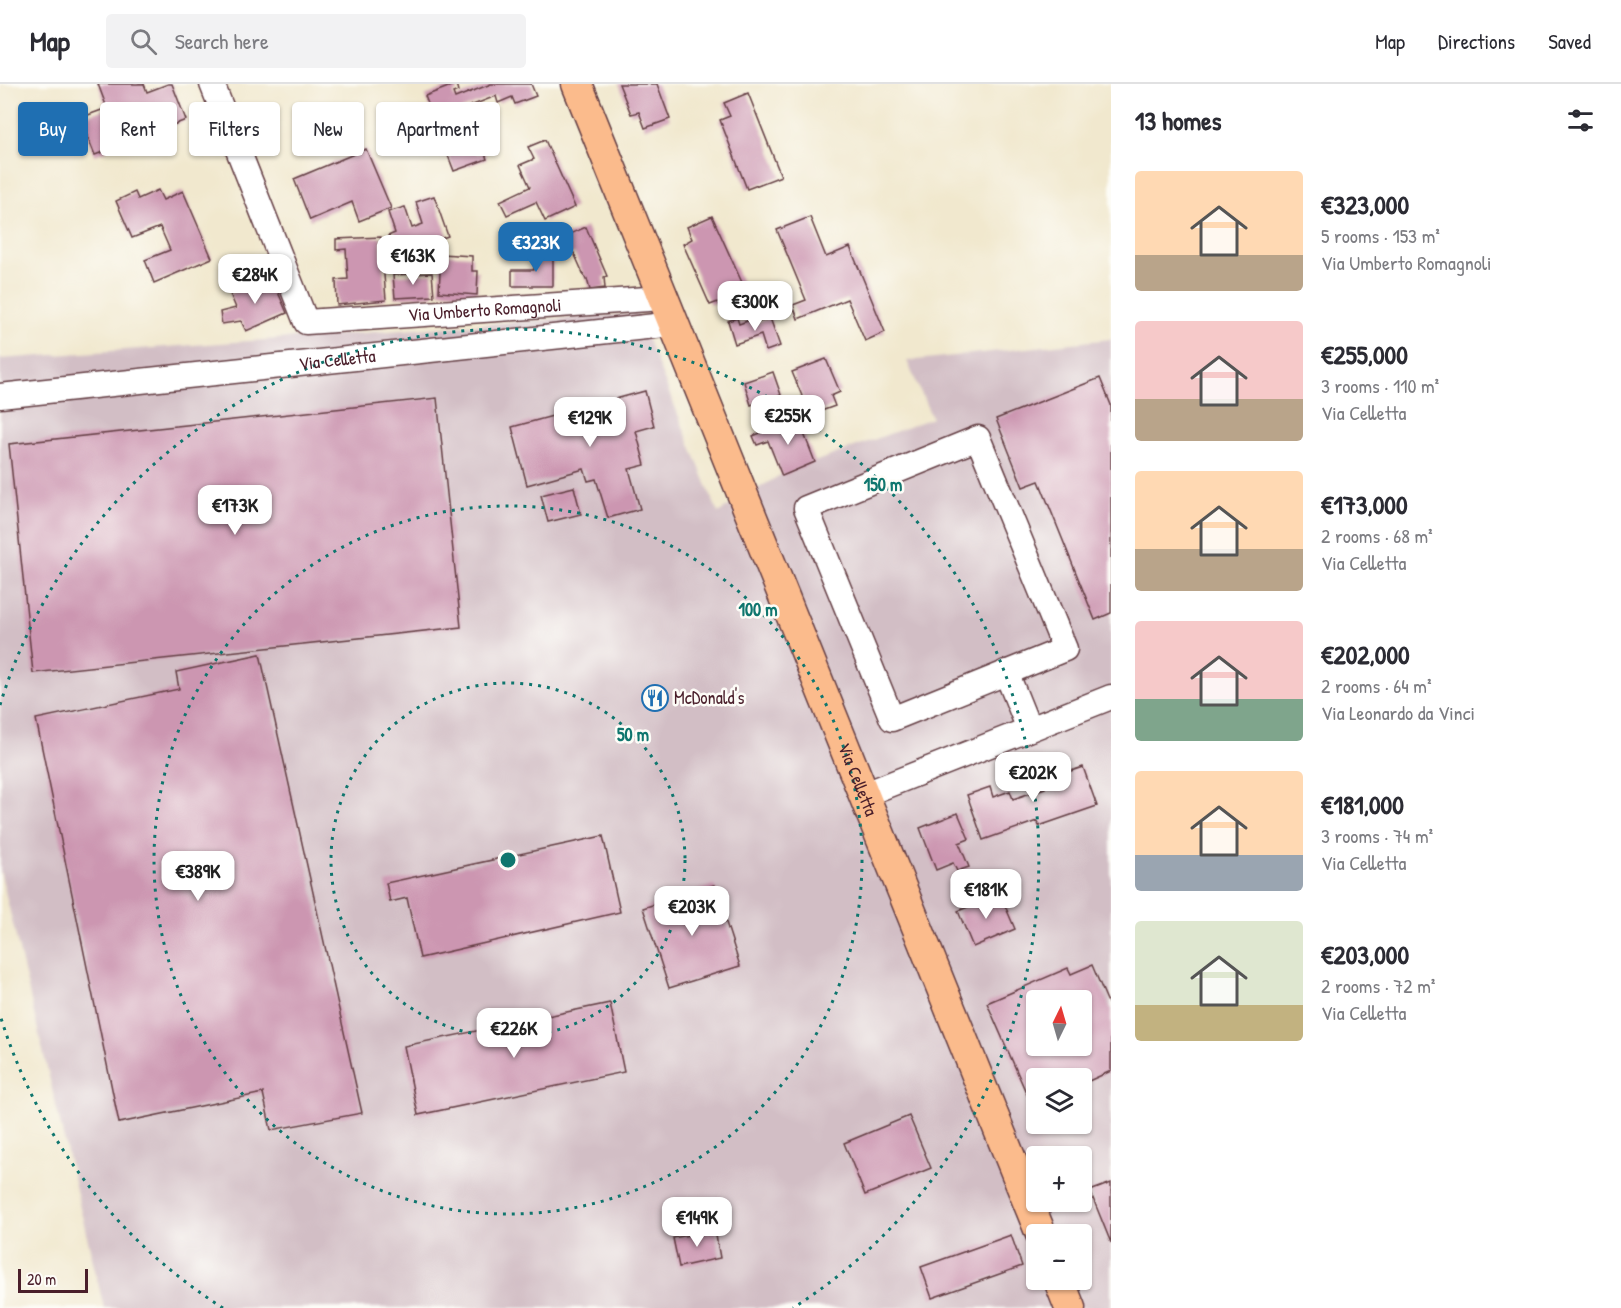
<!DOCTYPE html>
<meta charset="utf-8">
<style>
body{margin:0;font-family:"Patrick Hand",sans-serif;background:#f2f2f3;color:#2b2b33;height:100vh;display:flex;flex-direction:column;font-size:22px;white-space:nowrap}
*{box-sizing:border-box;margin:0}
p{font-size:20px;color:#7c7c81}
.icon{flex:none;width:33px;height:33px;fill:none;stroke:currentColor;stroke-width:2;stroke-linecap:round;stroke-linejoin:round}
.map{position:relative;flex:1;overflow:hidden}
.panel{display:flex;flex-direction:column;background:#fff;width:510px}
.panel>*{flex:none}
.hud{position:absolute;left:18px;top:18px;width:570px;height:54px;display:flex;gap:12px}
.needle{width:39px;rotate:5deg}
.controls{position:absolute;left:1026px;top:906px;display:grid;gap:12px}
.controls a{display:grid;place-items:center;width:66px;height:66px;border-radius:6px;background:#fff;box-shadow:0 2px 4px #0004;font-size:30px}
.scale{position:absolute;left:18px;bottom:15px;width:70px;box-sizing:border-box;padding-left:6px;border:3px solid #4a1f2b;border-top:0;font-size:16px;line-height:21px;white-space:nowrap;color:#4a1f2b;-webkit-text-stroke:4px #fdfcf7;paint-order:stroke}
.price{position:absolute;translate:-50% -51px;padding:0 14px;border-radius:12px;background:#fff;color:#222;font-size:20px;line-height:39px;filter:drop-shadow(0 2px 3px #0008)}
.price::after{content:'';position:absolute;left:50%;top:36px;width:18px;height:14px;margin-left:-9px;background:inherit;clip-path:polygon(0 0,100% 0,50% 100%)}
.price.selected{background:#1f6fb2;color:#fff}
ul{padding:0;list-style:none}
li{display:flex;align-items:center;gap:18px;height:150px;padding:0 24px}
li span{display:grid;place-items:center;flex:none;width:168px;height:120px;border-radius:6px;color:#555}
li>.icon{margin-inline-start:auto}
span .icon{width:72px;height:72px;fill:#fffc;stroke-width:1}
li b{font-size:26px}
h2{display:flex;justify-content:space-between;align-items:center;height:72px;padding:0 24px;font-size:26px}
.chip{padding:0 21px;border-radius:6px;background:#fff;box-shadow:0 2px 4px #0004;font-size:21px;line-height:54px}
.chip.selected{background:#1f6fb2;color:#fff}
header{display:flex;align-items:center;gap:36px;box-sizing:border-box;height:84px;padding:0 30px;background:#fff;border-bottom:2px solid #e1e1e2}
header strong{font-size:28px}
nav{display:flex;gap:33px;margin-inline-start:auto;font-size:21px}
.search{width:420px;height:54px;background:#f2f2f3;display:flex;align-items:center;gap:15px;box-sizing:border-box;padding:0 21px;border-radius:6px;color:#7c7c81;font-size:22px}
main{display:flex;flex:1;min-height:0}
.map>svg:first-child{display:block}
.industrial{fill:#d2bec5;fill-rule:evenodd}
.building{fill:#cc96b1;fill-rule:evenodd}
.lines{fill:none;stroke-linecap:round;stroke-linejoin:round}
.minor-casing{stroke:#633d43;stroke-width:27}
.major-casing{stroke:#633d43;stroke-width:33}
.minor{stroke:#fff;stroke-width:24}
.major{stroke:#fbbb8c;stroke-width:30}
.ring{fill:none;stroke:#0f766e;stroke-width:3;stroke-dasharray:3 6}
.labels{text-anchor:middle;stroke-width:5;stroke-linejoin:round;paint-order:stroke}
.street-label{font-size:18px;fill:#4a1f2b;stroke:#fdfcf7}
.poi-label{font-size:18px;fill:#4a1f2b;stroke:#fdfcf7;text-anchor:start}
.centre{fill:#0f766e;stroke:#fdfcf7;stroke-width:3}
.ring-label{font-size:18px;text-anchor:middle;font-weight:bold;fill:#0f766e;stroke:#fdfcf7;stroke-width:5;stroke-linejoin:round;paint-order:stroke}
</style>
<header>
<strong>Map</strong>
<div class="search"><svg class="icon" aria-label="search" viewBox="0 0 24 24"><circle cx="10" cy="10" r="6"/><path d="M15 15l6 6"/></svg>Search here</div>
<nav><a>Map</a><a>Directions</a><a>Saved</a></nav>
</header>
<main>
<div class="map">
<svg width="1111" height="1224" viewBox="0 0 1111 1224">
<rect width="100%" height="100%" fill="#fdfcf7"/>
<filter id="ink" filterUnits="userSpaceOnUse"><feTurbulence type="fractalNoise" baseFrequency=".0167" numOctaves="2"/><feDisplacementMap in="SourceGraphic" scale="12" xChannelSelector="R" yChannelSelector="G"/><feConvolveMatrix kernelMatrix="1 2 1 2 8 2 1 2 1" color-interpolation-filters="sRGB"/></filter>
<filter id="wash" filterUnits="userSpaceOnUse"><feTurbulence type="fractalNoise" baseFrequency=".008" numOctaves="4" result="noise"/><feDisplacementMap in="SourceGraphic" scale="24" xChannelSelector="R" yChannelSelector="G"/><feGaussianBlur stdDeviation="1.35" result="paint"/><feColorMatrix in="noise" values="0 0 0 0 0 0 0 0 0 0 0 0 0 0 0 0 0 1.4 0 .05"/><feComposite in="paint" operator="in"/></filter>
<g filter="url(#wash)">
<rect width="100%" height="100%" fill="#f1e8ce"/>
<!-- industrial -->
<path class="industrial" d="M637,229l81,200 64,-39 150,-56 -25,-57 204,-22v969h-1007l-104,-438v-511zM1036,916h46v46h-46zM1036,994h46v46h-46zM1036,1072h46v46h-46zM1036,1150h46v46h-46z"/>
<g id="blocks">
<!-- building -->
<g class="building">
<polygon points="98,0 144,0 147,8 168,0 172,0 186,36 173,41 170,34 105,58 108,66 95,71 80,34 107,24"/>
<polygon points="456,0 458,7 453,9 455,14 491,0 531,0 536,12 515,20 512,13 498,19 496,12 460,26 476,70 484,67 487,75 454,87 425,12"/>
<polygon points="619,0 657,0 670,35 645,44 639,28 631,30"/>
<polygon points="748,9 781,92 747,105 720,36 730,32 724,19"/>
<polygon points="545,56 575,123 545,137 536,118 507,131 500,117 530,103 520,81 534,75 528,63"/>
<polygon points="366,65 391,124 359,137 352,118 310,136 294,95"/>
<polygon points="158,106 163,116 183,107 212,174 154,199 145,176 170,166 160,143 132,154 116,117 135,108 138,115"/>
<polygon points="434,112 448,152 395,171 388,152 395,149 388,128 405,123 412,144 423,140 416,118"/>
<polygon points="712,132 749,214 722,226 718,218 710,221 683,160 692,155 687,143"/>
<polygon points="810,133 826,173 850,163 885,248 865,257 847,215 798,235 793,221 806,216 777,146"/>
<polygon points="586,143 607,192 604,193 605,204 590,206 587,195 586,196 574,169 562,174 554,157"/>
<polygon points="381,153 386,216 337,221 336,196 348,195 346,165 336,166 336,155"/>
<polygon points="441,170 472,172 472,187 478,187 477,211 439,208"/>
<polygon points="534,171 553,171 553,202 512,202 512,186 534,186"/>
<polygon points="432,189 434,212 395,214 393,191"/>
<polygon points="271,192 287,229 246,247 241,237 222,240 220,228 236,224 230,210"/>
<polygon points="737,234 739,240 750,236 752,240 770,234 780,262 766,267 761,251 735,260 728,237"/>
<polygon points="826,275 840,308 831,312 835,322 810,331 792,288"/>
<polygon points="773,288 781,311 751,321 744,298"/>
<polygon points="1100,294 1111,321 1111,529 1095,536 1039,397 1023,403 996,335"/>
<polygon points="645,307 654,342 636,347 645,381 629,385 640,425 608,434 596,395 588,397 584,385 527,401 512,343"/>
<polygon points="437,314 461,543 33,589 9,360"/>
<polygon points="798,334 815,378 782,392 768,357 757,361 753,352"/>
<polygon points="574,403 581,430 548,438 541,411"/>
<polygon points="260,570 362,1029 271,1046 263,1009 119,1039 36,635 179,605 176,588"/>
<polygon points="1062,682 1065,689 1083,683 1097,722 1039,742 1037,737 983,756 967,711 990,703 993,713 1010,707 1013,715 1045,704 1040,690"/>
<polygon points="958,729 969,755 959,759 969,783 957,787 953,779 936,786 920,744"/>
<polygon points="603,752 620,828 420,874 407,814 390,818 386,799"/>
<polygon points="714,801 740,882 669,904 643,824"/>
<polygon points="1000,810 1015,845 973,863 958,827"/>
<path d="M1092,881l19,45v61l-29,13v-6h-46v26l-4,2 -45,-103 81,-35 3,6zM1036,916h46v46h-46z"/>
<polygon points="610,919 624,988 418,1031 404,962"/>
<polygon points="909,1032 931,1084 865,1111 844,1059"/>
<polygon points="1111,1099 1111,1159 1090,1107"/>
<polygon points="715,1146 720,1174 679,1183 673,1154"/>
<polygon points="1011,1151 1022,1182 932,1214 921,1183"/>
</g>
</g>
</g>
<g filter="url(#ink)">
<use href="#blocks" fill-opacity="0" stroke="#633d43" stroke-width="1.5"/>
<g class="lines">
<defs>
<g id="minor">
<path id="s1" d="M212,0l94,238 357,-24"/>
<path id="s2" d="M0,312l674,-72"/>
<polygon points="978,354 1065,565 892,635 806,424"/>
<polyline points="1006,588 1029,645"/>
<polyline points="863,711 1111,613"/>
</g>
<g id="major">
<path id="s3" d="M577,0l464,1150"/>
<polyline points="1059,1196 1070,1224"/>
</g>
</defs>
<!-- minor casing -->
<use href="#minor" class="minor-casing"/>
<!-- major casing -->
<use href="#major" class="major-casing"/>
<!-- minor -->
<use href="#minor" class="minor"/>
<!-- major -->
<use href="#major" class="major"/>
</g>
</g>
<!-- distance rings -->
<g class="ring">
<circle cx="508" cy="776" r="177"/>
<circle cx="508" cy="776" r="354"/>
<path d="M223 1224A531 531 0 0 1 0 931M0 621A531 531 0 1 1 793 1224"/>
</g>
<!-- icons -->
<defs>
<symbol id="restaurant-ring" viewBox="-11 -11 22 22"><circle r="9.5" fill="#fdfcf7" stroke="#1f6fb2" stroke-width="1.5"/><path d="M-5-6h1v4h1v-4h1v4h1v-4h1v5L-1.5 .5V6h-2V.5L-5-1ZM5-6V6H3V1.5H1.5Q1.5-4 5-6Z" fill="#1f6fb2"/></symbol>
</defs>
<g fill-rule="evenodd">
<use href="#restaurant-ring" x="640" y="599" width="30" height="30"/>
</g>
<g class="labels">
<!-- street labels -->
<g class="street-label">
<text dy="6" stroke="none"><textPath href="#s1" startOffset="435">Via Umberto Romagnoli</textPath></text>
<text dy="6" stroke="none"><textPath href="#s2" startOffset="339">Via Celletta</textPath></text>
<text dy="6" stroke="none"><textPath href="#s3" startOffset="750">Via Celletta</textPath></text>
</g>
<!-- poi labels -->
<g class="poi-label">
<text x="674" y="620">McDonald's</text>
</g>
</g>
<circle cx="508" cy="776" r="9" class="centre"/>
<g class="ring-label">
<text x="883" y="407">150 m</text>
<text x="758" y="532">100 m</text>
<text x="633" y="657">50 m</text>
</g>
</svg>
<div class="controls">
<a><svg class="needle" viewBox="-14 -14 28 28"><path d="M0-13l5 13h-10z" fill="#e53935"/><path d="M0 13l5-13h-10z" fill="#7c7c81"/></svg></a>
<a><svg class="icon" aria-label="layers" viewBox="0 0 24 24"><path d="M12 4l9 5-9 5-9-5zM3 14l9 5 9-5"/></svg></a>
<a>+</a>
<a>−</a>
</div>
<div class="scale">20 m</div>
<b class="price selected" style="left:536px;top:189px">€323K</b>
<b class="price" style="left:413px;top:202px">€163K</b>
<b class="price" style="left:255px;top:221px">€284K</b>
<b class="price" style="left:755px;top:248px">€300K</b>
<b class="price" style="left:788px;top:362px">€255K</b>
<b class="price" style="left:590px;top:364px">€129K</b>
<b class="price" style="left:235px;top:452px">€173K</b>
<b class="price" style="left:1033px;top:719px">€202K</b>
<b class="price" style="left:198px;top:818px">€389K</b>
<b class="price" style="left:986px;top:836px">€181K</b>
<b class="price" style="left:692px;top:853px">€203K</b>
<b class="price" style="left:514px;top:975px">€226K</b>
<b class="price" style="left:697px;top:1164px">€149K</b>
<div class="hud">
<a class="chip selected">Buy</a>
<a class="chip">Rent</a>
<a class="chip">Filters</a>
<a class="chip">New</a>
<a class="chip">Apartment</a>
</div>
</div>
<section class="panel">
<h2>13 homes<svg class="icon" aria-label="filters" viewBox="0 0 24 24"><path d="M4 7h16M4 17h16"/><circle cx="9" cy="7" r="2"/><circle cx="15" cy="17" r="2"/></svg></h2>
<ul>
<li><span style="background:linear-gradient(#ffd9b3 70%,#b9a48a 0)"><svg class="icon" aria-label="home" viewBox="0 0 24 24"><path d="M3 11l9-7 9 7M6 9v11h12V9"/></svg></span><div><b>€323,000</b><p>5 rooms · 153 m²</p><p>Via Umberto Romagnoli</p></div></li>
<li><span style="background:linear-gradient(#f6c9c9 65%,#b9a48a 0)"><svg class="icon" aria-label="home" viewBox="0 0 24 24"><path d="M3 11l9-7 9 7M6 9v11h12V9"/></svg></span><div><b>€255,000</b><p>3 rooms · 110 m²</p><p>Via Celletta</p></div></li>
<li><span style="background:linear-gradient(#ffd9b3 65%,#b9a48a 0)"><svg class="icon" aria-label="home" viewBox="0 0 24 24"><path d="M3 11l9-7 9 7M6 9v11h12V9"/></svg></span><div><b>€173,000</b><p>2 rooms · 68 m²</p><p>Via Celletta</p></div></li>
<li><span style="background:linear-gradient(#f6c9c9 65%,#7fa58c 0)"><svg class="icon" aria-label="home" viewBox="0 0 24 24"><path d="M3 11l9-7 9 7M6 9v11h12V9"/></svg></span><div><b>€202,000</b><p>2 rooms · 64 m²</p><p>Via Leonardo da Vinci</p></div></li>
<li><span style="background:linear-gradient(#ffd9b3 70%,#9aa5b1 0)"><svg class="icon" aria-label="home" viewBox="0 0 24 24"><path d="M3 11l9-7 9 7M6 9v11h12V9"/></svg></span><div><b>€181,000</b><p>3 rooms · 74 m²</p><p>Via Celletta</p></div></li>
<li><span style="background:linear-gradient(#dfe7d0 70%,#c2b280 0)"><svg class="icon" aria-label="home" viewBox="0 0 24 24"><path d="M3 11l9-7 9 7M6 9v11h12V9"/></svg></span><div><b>€203,000</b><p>2 rooms · 72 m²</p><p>Via Celletta</p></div></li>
</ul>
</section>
</main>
